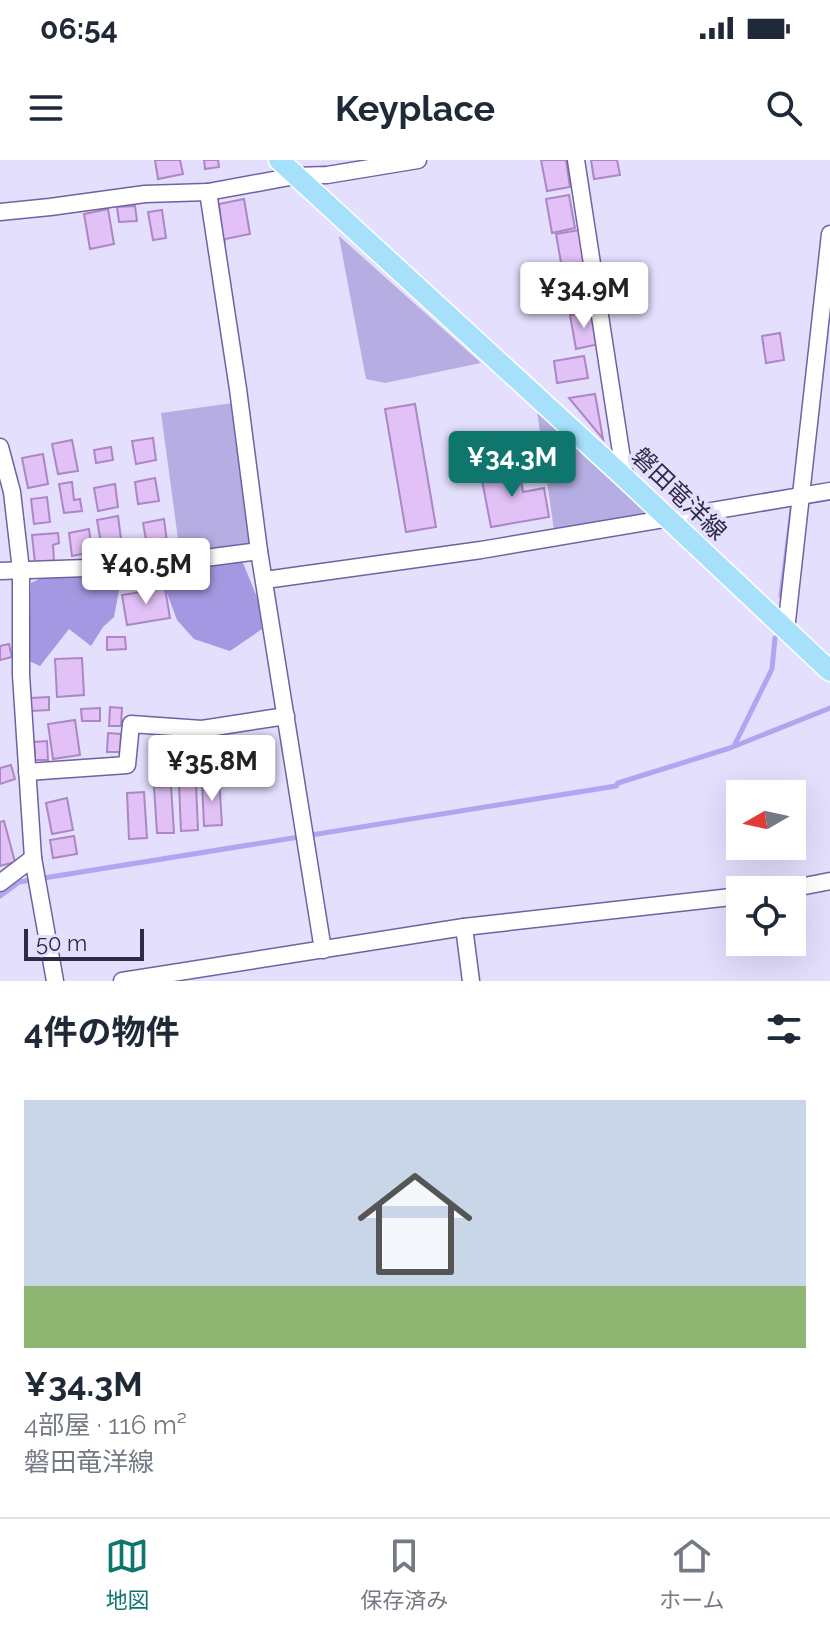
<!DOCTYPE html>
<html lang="ja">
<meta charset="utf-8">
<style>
body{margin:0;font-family:Raleway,"Noto Sans JP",sans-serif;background:#f6f6f7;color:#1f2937;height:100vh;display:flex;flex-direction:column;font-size:30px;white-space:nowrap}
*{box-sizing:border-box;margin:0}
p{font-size:26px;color:#747a83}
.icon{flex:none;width:44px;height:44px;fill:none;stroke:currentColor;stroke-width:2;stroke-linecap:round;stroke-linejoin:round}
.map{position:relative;height:821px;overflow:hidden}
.sheet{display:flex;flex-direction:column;background:#fff;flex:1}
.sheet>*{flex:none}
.needle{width:52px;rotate:261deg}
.tools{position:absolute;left:726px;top:620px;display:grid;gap:16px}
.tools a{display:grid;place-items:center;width:80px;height:80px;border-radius:0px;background:#fff;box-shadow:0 8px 32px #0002;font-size:40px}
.scale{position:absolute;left:24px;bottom:20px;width:120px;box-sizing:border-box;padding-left:8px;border:4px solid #2f2945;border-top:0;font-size:22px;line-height:28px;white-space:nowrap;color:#2f2945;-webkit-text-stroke:6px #e3dffd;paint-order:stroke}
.price{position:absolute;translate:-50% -68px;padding:0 18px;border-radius:8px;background:#fff;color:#222;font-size:26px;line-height:52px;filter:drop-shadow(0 2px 4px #0008)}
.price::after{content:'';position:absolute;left:50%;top:48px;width:24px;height:18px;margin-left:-12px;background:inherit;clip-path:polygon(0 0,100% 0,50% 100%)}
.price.selected{background:#0f766e;color:#fff}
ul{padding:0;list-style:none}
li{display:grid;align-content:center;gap:16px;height:424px;padding:0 24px}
li span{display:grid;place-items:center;height:248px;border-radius:0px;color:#555}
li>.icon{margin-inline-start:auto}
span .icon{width:144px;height:144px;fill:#fffc;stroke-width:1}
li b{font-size:34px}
h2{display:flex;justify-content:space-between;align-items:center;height:96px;padding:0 24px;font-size:34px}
.status{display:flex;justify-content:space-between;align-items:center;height:56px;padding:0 40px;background:#fff;direction:ltr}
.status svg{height:22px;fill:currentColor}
header{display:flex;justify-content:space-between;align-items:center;height:104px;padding:0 24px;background:#fff;font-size:36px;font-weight:700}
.tab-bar{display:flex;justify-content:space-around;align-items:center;height:112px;border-top:2px solid #e0e1e3;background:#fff;font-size:22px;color:#747a83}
.tab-bar a{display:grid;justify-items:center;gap:4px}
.tab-bar .selected{color:#0f766e}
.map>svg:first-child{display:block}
.green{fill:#b6aee2}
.forest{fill:#a598e3}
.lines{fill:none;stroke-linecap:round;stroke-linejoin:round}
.stream{stroke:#b1a4f0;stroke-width:5}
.building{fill:#e1c1f6;stroke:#ad86c6;stroke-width:2}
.minor-casing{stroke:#6f62a3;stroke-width:19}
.major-casing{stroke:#fff;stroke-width:23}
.minor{stroke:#fff;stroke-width:16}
.major{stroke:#a7e0fb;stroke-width:20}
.labels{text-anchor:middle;stroke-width:8;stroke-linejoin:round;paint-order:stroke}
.street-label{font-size:24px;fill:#2f2945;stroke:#e3dffd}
</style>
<div class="status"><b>06:54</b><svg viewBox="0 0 49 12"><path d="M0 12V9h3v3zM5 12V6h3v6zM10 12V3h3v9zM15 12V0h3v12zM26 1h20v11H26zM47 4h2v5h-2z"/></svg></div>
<header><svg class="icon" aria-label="menu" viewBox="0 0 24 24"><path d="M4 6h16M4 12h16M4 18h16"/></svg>Keyplace<svg class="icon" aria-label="search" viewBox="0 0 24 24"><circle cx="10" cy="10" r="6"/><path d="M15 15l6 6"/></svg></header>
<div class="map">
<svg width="830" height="821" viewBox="0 0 830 821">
<rect width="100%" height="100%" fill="#e3dffd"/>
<!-- green -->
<g class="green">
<polygon points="339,77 339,76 481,203 385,223 366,219"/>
<polygon points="240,242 259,391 181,401 161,253"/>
<polygon points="537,251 649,354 555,377"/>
</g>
<!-- forest -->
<g class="forest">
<polygon points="231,395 243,403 259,442 262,469 230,491 194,479 177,460 165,428 169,412 193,407"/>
<polygon points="144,406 151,420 120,425 114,457 103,467 91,486 69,469 40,506 29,501 31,423 61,408"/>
</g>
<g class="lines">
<!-- stream -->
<g class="stream">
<polyline points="781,436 793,342"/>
<polyline points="734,586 772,509 775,478"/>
<polyline points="0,736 19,722 616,626 618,623 730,588 830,548"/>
</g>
</g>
<!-- building -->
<g class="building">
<polygon points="155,0 180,0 183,14 158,19"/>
<polygon points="204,0 218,0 219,7 205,9"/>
<polygon points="541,0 566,0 570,27 547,31"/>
<polygon points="591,0 617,0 620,15 594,19"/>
<polygon points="569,35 575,68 552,73 546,39"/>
<polygon points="244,39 250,74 225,79 224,88 219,44"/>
<polygon points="135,46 137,61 119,62 117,47"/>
<polygon points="108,49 114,84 90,89 84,54"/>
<polygon points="162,50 166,78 153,80 148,52"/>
<polygon points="579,70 586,103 562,108 556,74"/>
<polygon points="585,108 592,141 568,145 562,112"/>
<polygon points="593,151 599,184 576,189 570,155"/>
<polygon points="780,173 784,200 766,203 762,176"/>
<polygon points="584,196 588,218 557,223 554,201"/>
<polygon points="595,234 603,279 569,238"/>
<polygon points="415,244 436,367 406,372 385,249"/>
<polygon points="153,278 156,300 136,304 132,281"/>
<polygon points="72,280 78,311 58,314 52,284"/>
<polygon points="111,287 113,300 96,303 94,290"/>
<polygon points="43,294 48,324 28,328 22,298"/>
<polygon points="519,308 523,332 544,328 549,357 491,367 481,315"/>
<polygon points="155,318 159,341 138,344 135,322"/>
<polygon points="72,322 74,340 80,339 82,351 64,353 59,324"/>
<polygon points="115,324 118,347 98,351 94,328"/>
<polygon points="47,337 50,362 34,364 31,339"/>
<polygon points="118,356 121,379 101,383 97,360"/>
<polygon points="164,359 167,382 147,385 143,363"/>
<polygon points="89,369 92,392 72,396 69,373"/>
<polygon points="58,373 59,383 53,385 54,401 35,403 32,375"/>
<polygon points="165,428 170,458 127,465 122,435"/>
<polygon points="107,477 125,477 126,489 107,490"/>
<polygon points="9,484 12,497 0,500 0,486"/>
<polygon points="82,498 84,535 57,537 55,499"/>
<polygon points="49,537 49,550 31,551 30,538"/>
<polygon points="110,547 122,548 121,566 109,566"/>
<polygon points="100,548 100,561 82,561 81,549"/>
<polygon points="75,560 80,595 53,599 48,564"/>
<polygon points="108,573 121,574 120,592 107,592"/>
<polygon points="47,581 48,600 35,600 34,582"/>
<polygon points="11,605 15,619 0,624 0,608"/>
<polygon points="219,619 222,665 204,666 202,620"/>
<polygon points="196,624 198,670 181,671 179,625"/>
<polygon points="171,626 174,673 157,673 154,627"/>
<polygon points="144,632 147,678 129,679 127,633"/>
<polygon points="67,638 73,670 52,674 46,643"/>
<polygon points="4,661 15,702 0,706 0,662"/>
<polygon points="74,676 77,694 53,698 50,680"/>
</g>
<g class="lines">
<defs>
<g id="minor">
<polyline points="576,0 625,318"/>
<polyline points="208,32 238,229 259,391 323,790"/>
<polyline points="0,52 50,47 145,34 208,32 295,16 327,15 418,0"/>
<polyline points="0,287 12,332 21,410 21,515 33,698 55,821"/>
<polyline points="0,411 144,406 259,391"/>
<polyline points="265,420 481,390 830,331"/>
<polyline points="786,470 830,74"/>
<polyline points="27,612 127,605 131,564 202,569 286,556"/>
<polyline points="0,723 33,698"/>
<polyline points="784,730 830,721"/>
<polyline points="464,767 471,821"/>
<polyline points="122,821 464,767 740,736"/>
</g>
<polyline id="major" points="279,0 625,318 830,511"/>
</defs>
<!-- minor casing -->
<use href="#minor" class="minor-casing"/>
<!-- major casing -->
<use href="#major" class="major-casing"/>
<!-- minor -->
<use href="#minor" class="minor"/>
<!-- major -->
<use href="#major" class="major"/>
</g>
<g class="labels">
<!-- street labels -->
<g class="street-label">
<text transform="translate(679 334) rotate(44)" y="8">磐田竜洋線</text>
</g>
</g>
</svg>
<div class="tools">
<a><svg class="needle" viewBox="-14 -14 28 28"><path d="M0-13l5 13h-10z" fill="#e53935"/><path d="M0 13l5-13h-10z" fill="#747a83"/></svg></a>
<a><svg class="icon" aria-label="locate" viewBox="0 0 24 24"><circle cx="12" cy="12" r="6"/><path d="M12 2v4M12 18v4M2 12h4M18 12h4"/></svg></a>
</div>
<div class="scale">50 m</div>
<b class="price" style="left:584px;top:170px">¥34.9M</b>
<b class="price selected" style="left:512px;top:339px">¥34.3M</b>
<b class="price" style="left:146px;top:446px">¥40.5M</b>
<b class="price" style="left:212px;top:643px">¥35.8M</b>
</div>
<section class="sheet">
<h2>4件の物件<svg class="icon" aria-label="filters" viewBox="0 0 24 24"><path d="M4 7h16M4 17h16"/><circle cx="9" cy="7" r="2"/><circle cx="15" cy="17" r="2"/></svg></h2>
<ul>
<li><span style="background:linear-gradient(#c9d6e8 75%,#8fb573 0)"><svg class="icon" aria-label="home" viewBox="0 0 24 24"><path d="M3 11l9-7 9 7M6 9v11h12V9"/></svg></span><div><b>¥34.3M</b><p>4部屋 · 116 m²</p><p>磐田竜洋線</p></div></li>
</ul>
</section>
<nav class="tab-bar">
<a class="selected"><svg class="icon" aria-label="map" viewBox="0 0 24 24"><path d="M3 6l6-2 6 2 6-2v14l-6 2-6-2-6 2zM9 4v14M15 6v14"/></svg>地図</a>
<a><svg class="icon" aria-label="saved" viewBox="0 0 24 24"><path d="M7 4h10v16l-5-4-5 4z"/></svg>保存済み</a>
<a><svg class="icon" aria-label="home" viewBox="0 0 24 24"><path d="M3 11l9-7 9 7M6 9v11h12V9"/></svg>ホーム</a>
</nav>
